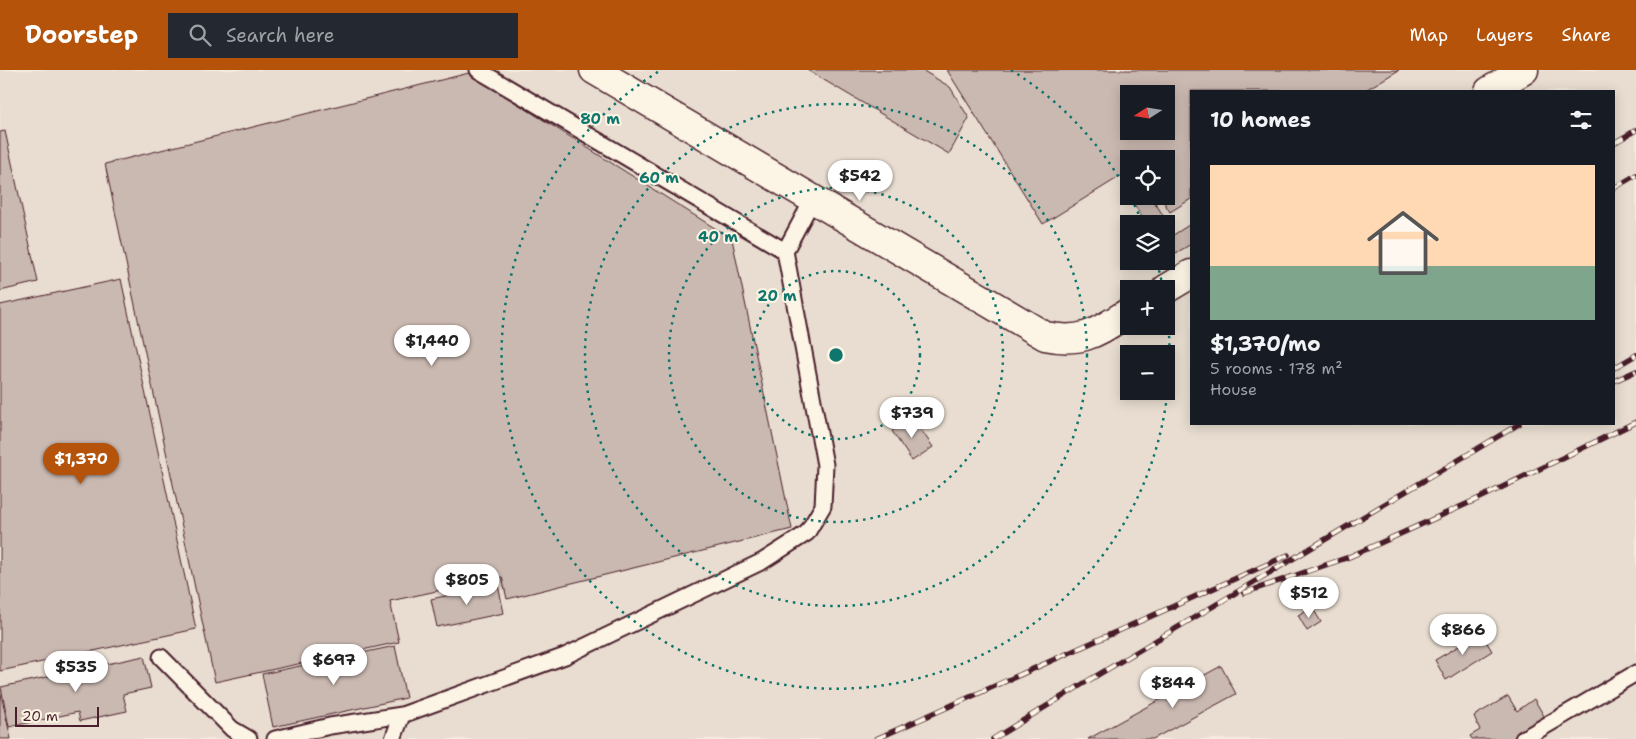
<!DOCTYPE html>
<meta charset="utf-8">
<style>
body{margin:0;font-family:"Shantell Sans",sans-serif;background:#242831;color:#f1f3f6;height:100vh;display:flex;flex-direction:column;font-size:19px;white-space:nowrap}
*{box-sizing:border-box;margin:0}
p{font-size:16px;color:#9ea1a6}
.icon{flex:none;width:28px;height:28px;fill:none;stroke:currentColor;stroke-width:2;stroke-linecap:round;stroke-linejoin:round}
.map{position:relative;flex:1;overflow:hidden}
.details{position:absolute;left:1190px;top:20px;width:425px;height:335px;display:flex;flex-direction:column;background:#171b24;border-radius:0px;box-shadow:0 2px 12px #0003}
.details>*{flex:none}
.needle{width:32px;rotate:258deg}
.tools{position:absolute;left:1120px;top:15px;display:grid;gap:10px}
.tools a{display:grid;place-items:center;width:55px;height:55px;border-radius:0px;background:#171b24;box-shadow:0 2px 12px #0003;font-size:25px}
.scale{position:absolute;left:15px;bottom:12px;width:84px;box-sizing:border-box;padding-left:5px;border:2px solid #4a1f2b;border-top:0;font-size:14px;line-height:18px;white-space:nowrap;color:#4a1f2b;-webkit-text-stroke:4px #fcf5e5;paint-order:stroke}
.price{position:absolute;translate:-50% -42px;padding:0 11px;border-radius:18px;background:#fff;color:#222;font-size:16px;line-height:32px;filter:drop-shadow(0 1px 2px #0008)}
.price::after{content:'';position:absolute;left:50%;top:30px;width:15px;height:11px;margin-left:-8px;background:inherit;clip-path:polygon(0 0,100% 0,50% 100%)}
.price.current{background:#b45309;color:#fff}
ul{padding:0;list-style:none}
li{display:grid;align-content:center;gap:10px;height:265px;padding:0 20px}
li span{display:grid;place-items:center;height:155px;border-radius:0px;color:#555}
li>.icon{margin-inline-start:auto}
span .icon{width:90px;height:90px;fill:#fffc;stroke-width:1}
li b{font-size:21px}
h2{display:flex;justify-content:space-between;align-items:center;height:60px;padding:0 20px;font-size:21px}
header{display:flex;align-items:center;gap:30px;box-sizing:border-box;height:70px;padding:0 25px;background:#b45309;color:#fff}
header strong{font-size:24px}
nav{display:flex;gap:28px;margin-inline-start:auto;font-size:18px}
.search{width:350px;height:45px;background:#242831;display:flex;align-items:center;gap:12px;box-sizing:border-box;padding:0 18px;border-radius:0px;color:#9ea1a6;font-size:19px}
.map>svg:first-child{display:block}
.built{fill:#e8ddd0;fill-rule:evenodd}
.building{fill:#cab9b1;stroke:#4a1f2b;fill-rule:evenodd}
.lines{fill:none;stroke-linecap:round;stroke-linejoin:round}
.service-casing{stroke:#4a1f2b;stroke-width:19}
.minor-casing{stroke:#4a1f2b;stroke-width:31}
.service{stroke:#fcf5e5;stroke-width:15}
.minor{stroke:#fcf5e5;stroke-width:28}
.rail-casing{stroke:#4a1f2b;stroke-width:5.5}
.rail{stroke:#fcf5e5;stroke-width:4;stroke-dasharray:11;stroke-linecap:butt}
.ring{fill:none;stroke:#0f766e;stroke-width:2.5;stroke-dasharray:2.5 5}
.centre{fill:#0f766e;stroke:#fcf5e5;stroke-width:2.5}
.ring-label{font-size:15px;text-anchor:middle;font-weight:bold;fill:#0f766e;stroke:#fcf5e5;stroke-width:4;stroke-linejoin:round;paint-order:stroke}
</style>
<header>
<strong>Doorstep</strong>
<div class="search"><svg class="icon" aria-label="search" viewBox="0 0 24 24"><circle cx="10" cy="10" r="6"/><path d="M15 15l6 6"/></svg>Search here</div>
<nav><a>Map</a><a>Layers</a><a>Share</a></nav>
</header>
<div class="map">
<svg width="1636" height="669" viewBox="0 0 1636 669">
<rect width="100%" height="100%" fill="#f5ecde"/>
<filter id="ink" filterUnits="userSpaceOnUse"><feTurbulence type="fractalNoise" baseFrequency=".02" numOctaves="2"/><feDisplacementMap in="SourceGraphic" scale="10" xChannelSelector="R" yChannelSelector="G"/><feConvolveMatrix kernelMatrix="1 2 1 2 8 2 1 2 1" color-interpolation-filters="sRGB"/></filter>
<g filter="url(#ink)">
<!-- built -->
<path class="built" d="M0,0h1636v669h-1636zM1191,21h423v333h-423zM1129,24h37v37h-37zM1129,89h37v37h-37zM1129,154h37v37h-37zM1129,219h37v37h-37zM1129,284h37v37h-37z"/>
<!-- building -->
<g class="building">
<polygon points="807,0 922,0 950,17 969,48 949,84"/>
<path d="M947,0h452l-35,21h-173v108l-21,13 -10,-16h6v-37h-37v12l-86,53zM1129,24h37v37h-37z"/>
<polygon points="469,3 732,169 792,459 507,529 502,507 390,531 399,572 215,612 105,94"/>
<polygon points="5,61 38,212 0,221 0,62"/>
<polygon points="1135,126 1151,126 1164,147 1152,154 1146,154 1131,129"/>
<polygon points="1189,155 1191,158 1191,174 1176,183 1167,169"/>
<polygon points="121,209 196,559 0,601 0,235"/>
<polygon points="912,347 933,377 912,391 892,361"/>
<polygon points="498,515 504,543 437,557 431,529"/>
<polygon points="1312,537 1321,552 1307,561 1298,545"/>
<polygon points="1481,563 1492,581 1446,610 1435,590"/>
<polygon points="395,576 406,628 273,657 262,604"/>
<polygon points="144,586 151,618 123,624 127,641 80,651 78,642 9,657 1,617"/>
<polygon points="1221,596 1236,624 1153,669 1088,669"/>
<polygon points="0,620 11,669 0,669"/>
<polygon points="1508,626 1517,641 1534,629 1547,651 1517,669 1472,669 1470,666 1480,660 1474,646"/>
</g>
<g class="lines">
<defs>
<g id="service">
<polyline points="785,181 813,129"/>
<polyline points="161,587 232,659 249,669"/>
<polyline points="275,669 330,656 402,645 565,586 763,491 807,463 823,436 825,395 785,181 478,0"/>
<polyline points="393,669 402,645"/>
<polyline points="1523,669 1636,603"/>
</g>
<g id="minor">
<path d="M594,0l451,266c39,8 52,-4 84,-24"/>
<polyline points="1489,21 1524,0"/>
<polyline points="1166,219 1191,204"/>
</g>
</defs>
<!-- service casing -->
<use href="#service" class="service-casing"/>
<!-- minor casing -->
<use href="#minor" class="minor-casing"/>
<!-- service -->
<use href="#service" class="service"/>
<!-- minor -->
<use href="#minor" class="minor"/>
<defs>
<g id="rail">
<polyline points="1614,73 1636,60"/>
<polyline points="1614,118 1636,105"/>
<polyline points="1614,298 1636,285"/>
<polyline points="1614,311 1636,301"/>
<polyline points="1244,523 1349,487 1482,427 1636,352"/>
<polyline points="876,669 1288,485"/>
<polyline points="993,669 1091,609 1519,354"/>
</g>
</defs>
<!-- rail casing -->
<use href="#rail" class="rail-casing"/>
<!-- rail -->
<use href="#rail" class="rail"/>
</g>
</g>
<!-- distance rings -->
<g class="ring">
<circle cx="836" cy="285" r="84"/>
<circle cx="836" cy="285" r="167"/>
<circle cx="836" cy="285" r="251"/>
<path d="M1011 0A334 334 0 0 1 1128 123M1131 128A334 334 0 0 1 1142 152M1157 193A334 334 0 0 1 1163 218M1166 236A334 334 0 1 1 661 0"/>
</g>
<circle cx="836" cy="285" r="8" class="centre"/>
<g class="ring-label">
<text x="600" y="54">80 m</text>
<text x="659" y="113">60 m</text>
<text x="718" y="172">40 m</text>
<text x="777" y="231">20 m</text>
</g>
</svg>
<div class="tools">
<a><svg class="needle" viewBox="-14 -14 28 28"><path d="M0-13l5 13h-10z" fill="#e53935"/><path d="M0 13l5-13h-10z" fill="#9ea1a6"/></svg></a>
<a><svg class="icon" aria-label="locate" viewBox="0 0 24 24"><circle cx="12" cy="12" r="6"/><path d="M12 2v4M12 18v4M2 12h4M18 12h4"/></svg></a>
<a><svg class="icon" aria-label="layers" viewBox="0 0 24 24"><path d="M12 4l9 5-9 5-9-5zM3 14l9 5 9-5"/></svg></a>
<a>+</a>
<a>−</a>
</div>
<div class="scale">20 m</div>
<b class="price" style="left:860px;top:132px">$542</b>
<b class="price" style="left:432px;top:297px">$1,440</b>
<b class="price" style="left:912px;top:369px">$739</b>
<b class="price current" style="left:81px;top:415px">$1,370</b>
<b class="price" style="left:467px;top:536px">$805</b>
<b class="price" style="left:1309px;top:549px">$512</b>
<b class="price" style="left:1463px;top:586px">$866</b>
<b class="price" style="left:334px;top:616px">$697</b>
<b class="price" style="left:76px;top:623px">$535</b>
<b class="price" style="left:1173px;top:639px">$844</b>
<section class="details">
<h2>10 homes<svg class="icon" aria-label="filters" viewBox="0 0 24 24"><path d="M4 7h16M4 17h16"/><circle cx="9" cy="7" r="2"/><circle cx="15" cy="17" r="2"/></svg></h2>
<ul>
<li><span style="background:linear-gradient(#ffd9b3 65%,#7fa58c 0)"><svg class="icon" aria-label="home" viewBox="0 0 24 24"><path d="M3 11l9-7 9 7M6 9v11h12V9"/></svg></span><div><b>$1,370/mo</b><p>5 rooms · 178 m²</p><p>House</p></div></li>
</ul>
</section>
</div>
